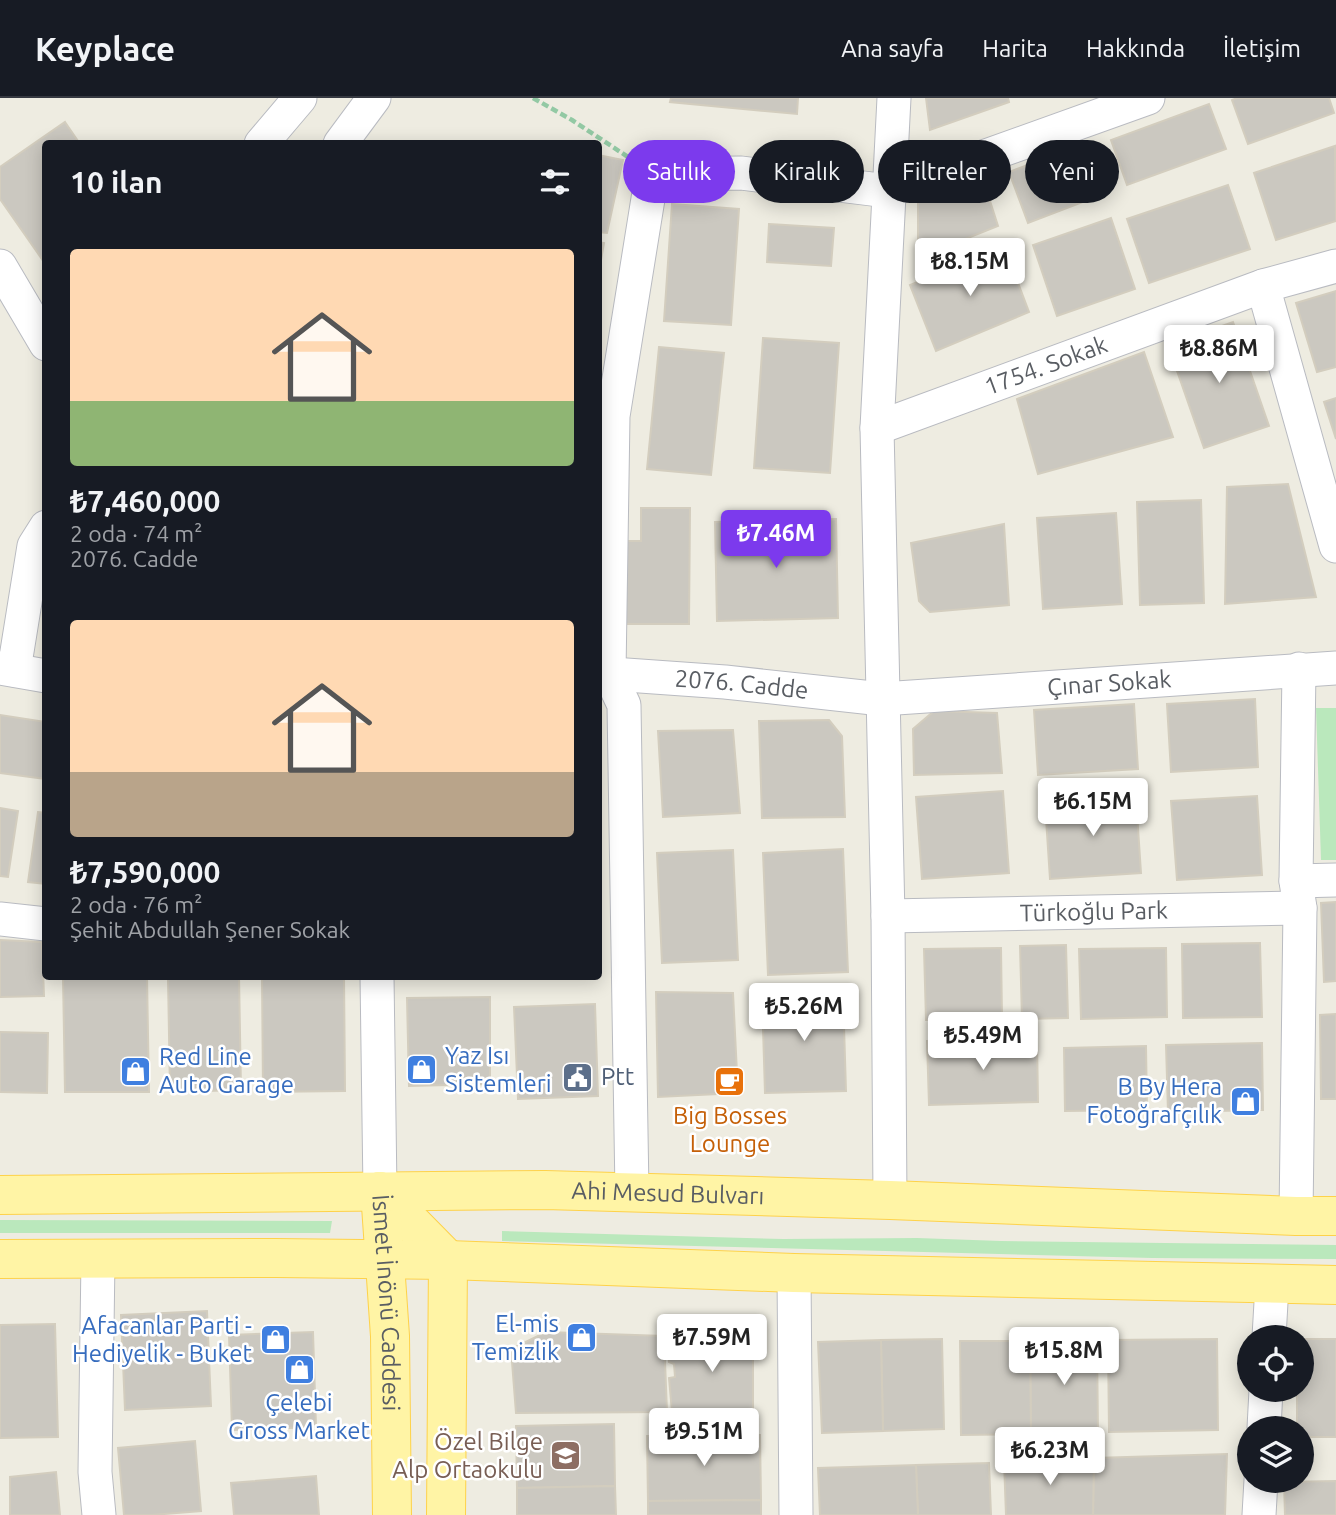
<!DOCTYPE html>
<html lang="tr">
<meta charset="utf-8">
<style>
body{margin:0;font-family:Ubuntu,sans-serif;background:#242831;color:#f1f3f6;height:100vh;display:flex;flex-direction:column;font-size:26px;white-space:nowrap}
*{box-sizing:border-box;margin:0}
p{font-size:23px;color:#9ea1a6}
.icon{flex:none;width:38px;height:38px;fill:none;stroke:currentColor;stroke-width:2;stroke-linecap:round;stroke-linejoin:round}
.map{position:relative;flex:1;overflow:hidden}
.side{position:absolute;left:42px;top:42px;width:560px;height:840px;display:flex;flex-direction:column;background:#171b24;border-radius:7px;box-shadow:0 4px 18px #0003}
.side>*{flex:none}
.top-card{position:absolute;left:623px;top:42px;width:607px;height:63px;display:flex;gap:14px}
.controls{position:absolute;left:1237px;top:1227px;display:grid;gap:14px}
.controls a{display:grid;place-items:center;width:77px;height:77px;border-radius:50%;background:#171b24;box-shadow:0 4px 18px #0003;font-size:35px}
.price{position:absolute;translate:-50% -60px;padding:0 16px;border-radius:7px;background:#fff;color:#222;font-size:23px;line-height:46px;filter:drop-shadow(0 2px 4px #0008)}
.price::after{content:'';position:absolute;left:50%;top:42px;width:21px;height:16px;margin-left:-10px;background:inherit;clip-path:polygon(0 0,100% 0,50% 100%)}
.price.selected{background:#7c3aed;color:#fff}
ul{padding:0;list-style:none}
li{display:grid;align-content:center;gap:14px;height:371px;padding:0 28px}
li span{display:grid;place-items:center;height:217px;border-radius:7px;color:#555}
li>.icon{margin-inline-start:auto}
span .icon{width:126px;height:126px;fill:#fffc;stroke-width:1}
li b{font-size:30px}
h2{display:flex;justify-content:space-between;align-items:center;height:84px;padding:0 28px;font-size:30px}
.chip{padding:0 24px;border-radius:32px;background:#171b24;box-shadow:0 4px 18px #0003;font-size:24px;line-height:63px}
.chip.selected{background:#7c3aed;color:#fff}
header{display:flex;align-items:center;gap:42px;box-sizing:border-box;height:98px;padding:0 35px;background:#171b24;border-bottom:2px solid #363941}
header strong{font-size:33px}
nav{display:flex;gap:38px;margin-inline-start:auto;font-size:24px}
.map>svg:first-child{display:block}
.green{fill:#bae8bc}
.building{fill:#cbc8c0;stroke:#d3cdbe;stroke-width:2}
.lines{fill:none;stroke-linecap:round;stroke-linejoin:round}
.minor-casing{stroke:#b9bbc1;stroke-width:35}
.major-casing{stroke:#fed24a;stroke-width:40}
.path{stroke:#93c9a4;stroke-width:4.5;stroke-dasharray:7 3.5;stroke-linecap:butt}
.minor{stroke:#fff;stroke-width:33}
.major{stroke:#fff4a5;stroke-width:38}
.labels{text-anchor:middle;stroke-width:5;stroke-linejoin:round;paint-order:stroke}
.street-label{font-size:24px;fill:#595d63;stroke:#fff}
.shop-label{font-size:24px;fill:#366cbe;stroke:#fff;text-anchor:end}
.service-label{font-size:24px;fill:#4e5e75;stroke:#fff;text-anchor:start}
.food-label{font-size:24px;fill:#c56008;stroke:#fff}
.education-label{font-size:24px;fill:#785e54;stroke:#fff;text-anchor:end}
</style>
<header>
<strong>Keyplace</strong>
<nav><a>Ana sayfa</a><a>Harita</a><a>Hakkında</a><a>İletişim</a></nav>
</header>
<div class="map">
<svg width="1336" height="1417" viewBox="0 0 1336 1417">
<rect width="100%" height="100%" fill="#eeece1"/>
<!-- green -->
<g class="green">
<polygon points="1316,610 1336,610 1336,762 1321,762"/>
<polygon points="0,1122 332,1123 330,1135 0,1135"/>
<polygon points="502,1133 783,1141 917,1140 1001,1143 1336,1147 1336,1161 1152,1160 502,1143"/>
</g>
<!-- building -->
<g class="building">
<polygon points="671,0 798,0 797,16 670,4"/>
<polygon points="926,0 1008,0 1009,4 930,32"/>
<polygon points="1237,0 1329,0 1334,15 1248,46 1232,2"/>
<polygon points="1209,6 1226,51 1127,87 1111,42"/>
<polygon points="65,24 80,46 46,46 46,167 0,101 0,69"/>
<polygon points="1090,44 1109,94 1028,125 1009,74"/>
<polygon points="1335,48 1336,123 1276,142 1254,75"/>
<polygon points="598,57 623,62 607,135 598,134"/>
<polygon points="982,78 998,128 918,160 918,101"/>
<polygon points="1228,87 1250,151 1149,185 1127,121"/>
<polygon points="672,106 739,111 731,227 664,223"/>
<polygon points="1111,120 1135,191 1057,218 1033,147"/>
<polygon points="769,126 834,130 831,168 767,164"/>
<polygon points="598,144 604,145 598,179"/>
<polygon points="1004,148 1029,214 936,253 910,187"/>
<polygon points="1336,193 1336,269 1317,274 1296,205"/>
<polygon points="1233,224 1269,328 1204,350 1168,247"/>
<polygon points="763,240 839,245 830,375 754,370"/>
<polygon points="659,249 724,255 711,377 647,371"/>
<polygon points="1144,254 1173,339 1038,376 1017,301"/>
<polygon points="1336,300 1336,341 1324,304"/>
<polygon points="1288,386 1316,499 1225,506 1227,389"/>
<polygon points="1201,402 1204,505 1140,507 1137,404"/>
<polygon points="641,410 690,410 689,526 620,526 620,443 641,443"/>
<polygon points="1116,415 1122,506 1043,511 1037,420"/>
<polygon points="836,421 838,520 717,523 715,424"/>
<polygon points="1004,426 1009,507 930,514 919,503 911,445"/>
<polygon points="1255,601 1258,669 1171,674 1167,606"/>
<polygon points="1134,606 1138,671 1038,677 1034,612"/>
<polygon points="934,613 997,615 1002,675 914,677 913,631"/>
<polygon points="0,617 46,624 46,681 0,675"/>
<polygon points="829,622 842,638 845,719 762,720 759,623"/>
<polygon points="733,632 740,715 663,719 658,633"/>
<polygon points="1003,693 1009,775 922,781 916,699"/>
<polygon points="1257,698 1262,777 1177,782 1171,703"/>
<polygon points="1136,700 1141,775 1050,781 1045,705"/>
<polygon points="0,710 18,713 8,779 0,778"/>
<polygon points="38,714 46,715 46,786 28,784"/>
<polygon points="843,751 848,874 768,877 763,755"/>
<polygon points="733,752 738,862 662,865 657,755"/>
<polygon points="1336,804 1336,883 1324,884 1321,805"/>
<polygon points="0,842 42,844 44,898 0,899"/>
<polygon points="1260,845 1262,919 1183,920 1182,846"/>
<polygon points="1066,847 1068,920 1022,921 1020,848"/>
<polygon points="1001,850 1002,920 926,922 924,851"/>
<polygon points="1166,850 1167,919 1081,921 1079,851"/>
<polygon points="147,878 149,994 65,994 63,879"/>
<polygon points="239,878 241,992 170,994 168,879"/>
<polygon points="262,878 344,878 345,993 263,994"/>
<polygon points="521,878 577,878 521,881"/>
<polygon points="656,894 733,895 738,995 658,999"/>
<polygon points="843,895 846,993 765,995 762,898"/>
<polygon points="490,899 490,986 409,988 407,900"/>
<polygon points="595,906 598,998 518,1001 514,909"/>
<polygon points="1336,916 1336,1001 1321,1001 1320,917"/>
<polygon points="0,934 48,935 47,995 0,994"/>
<polygon points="1037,941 1038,1004 929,1007 927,943"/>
<polygon points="1262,945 1263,1012 1168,1014 1166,947"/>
<polygon points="1146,948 1147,1012 1065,1013 1064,950"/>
<polygon points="207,1213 211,1308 125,1312 121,1217"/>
<polygon points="55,1226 58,1339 0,1340 0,1227"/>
<polygon points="313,1234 316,1329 232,1332 229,1237"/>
<polygon points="546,1234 664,1238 667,1314 516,1315 511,1251"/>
<polygon points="668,1237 753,1239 753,1316 672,1314 669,1280 675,1279 674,1266 669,1264"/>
<polygon points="942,1241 944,1331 883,1333 881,1242"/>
<polygon points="1217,1241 1218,1332 1109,1334 1108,1242"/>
<polygon points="1302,1241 1336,1241 1336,1339 1302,1339 1302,1330 1297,1330 1297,1292 1302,1292"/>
<polygon points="881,1242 883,1333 822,1335 818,1244"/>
<polygon points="1097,1242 1098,1336 1031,1336 1030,1243"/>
<polygon points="960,1243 1030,1243 1031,1336 961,1337"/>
<polygon points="614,1326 615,1388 517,1390 516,1328"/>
<polygon points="760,1337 761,1402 648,1403 647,1338"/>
<polygon points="195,1343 201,1413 152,1417 124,1417 118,1350"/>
<polygon points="1227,1356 1225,1417 1093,1417 1094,1360"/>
<polygon points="1094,1360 1093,1417 1006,1417 1004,1363"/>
<polygon points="989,1365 991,1417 918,1417 916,1367"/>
<polygon points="916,1367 918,1417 820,1417 818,1370"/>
<polygon points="56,1374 60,1417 10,1417 10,1379"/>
<polygon points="316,1378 319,1417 234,1417 231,1385"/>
<polygon points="1336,1383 1336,1417 1285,1417 1284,1384"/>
<polygon points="615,1388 616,1417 517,1417 517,1390"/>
<polygon points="761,1402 761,1417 648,1417 648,1403"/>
</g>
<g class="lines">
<defs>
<g id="minor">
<polyline points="261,46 300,0"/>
<polyline points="340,46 374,0"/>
<polyline points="0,168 46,246"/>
<polyline points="1263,188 1336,448"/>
<path id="s1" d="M877,330l386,-142 73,-20"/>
<polyline points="0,570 46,578"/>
<polyline points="14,572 34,448 46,429"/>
<path id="s2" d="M598,575l127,9 157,17 454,-31"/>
<polyline points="1296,783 1336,782"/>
<path id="s3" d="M888,818l412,-8"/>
<polyline points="0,821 46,826"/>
<polyline points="377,878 380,1093"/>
<polyline points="632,1094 624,607 609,575 613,318 652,76 741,75 888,93 1148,0"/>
<polyline points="890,1102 888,818 877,330 894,0"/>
<polyline points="1296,1118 1300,810 1296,783 1299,571"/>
<polyline points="98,1161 95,1374 99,1417"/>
<polyline points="794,1175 796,1417"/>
<polyline points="1269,1239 1272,1187"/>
<polyline points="1264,1330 1266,1292"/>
<polyline points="1259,1417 1261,1382"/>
</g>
<g id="major">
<polyline points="380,1093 448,1162 446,1417"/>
<path id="s4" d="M380,1093l10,145 2,179"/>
<path id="s5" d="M0,1097l545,-5 345,10 406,16h40"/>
<polyline points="0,1161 276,1160 448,1162 794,1175 1336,1187"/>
</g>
</defs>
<!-- minor casing -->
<use href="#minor" class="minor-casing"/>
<!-- major casing -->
<use href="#major" class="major-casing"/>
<!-- path -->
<polyline class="path" points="533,0 572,22 628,59"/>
<!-- minor -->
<use href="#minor" class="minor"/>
<!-- major -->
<use href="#major" class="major"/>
</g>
<!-- icons -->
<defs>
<symbol id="shop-square" viewBox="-11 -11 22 22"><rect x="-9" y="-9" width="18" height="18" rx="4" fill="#3f7fe0" stroke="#fff"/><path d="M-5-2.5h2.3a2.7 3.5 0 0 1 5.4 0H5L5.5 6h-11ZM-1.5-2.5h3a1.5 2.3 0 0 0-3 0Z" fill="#fff"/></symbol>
<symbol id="civic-square" viewBox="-11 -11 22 22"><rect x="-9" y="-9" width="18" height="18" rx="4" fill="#5c6f8a" stroke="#fff"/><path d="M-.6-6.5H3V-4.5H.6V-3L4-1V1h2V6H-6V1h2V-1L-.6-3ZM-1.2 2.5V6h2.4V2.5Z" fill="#fff"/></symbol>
<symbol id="cafe-square" viewBox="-11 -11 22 22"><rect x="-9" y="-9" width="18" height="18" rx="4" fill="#e8710a" stroke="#fff"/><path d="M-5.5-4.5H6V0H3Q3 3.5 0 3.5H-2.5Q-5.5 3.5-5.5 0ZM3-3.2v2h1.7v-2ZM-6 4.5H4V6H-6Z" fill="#fff"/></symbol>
<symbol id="school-square" viewBox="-11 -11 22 22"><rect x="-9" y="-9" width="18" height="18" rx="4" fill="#8d6e63" stroke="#fff"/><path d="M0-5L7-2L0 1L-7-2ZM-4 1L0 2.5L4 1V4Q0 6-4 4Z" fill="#fff"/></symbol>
</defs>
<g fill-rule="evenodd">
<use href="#shop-square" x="404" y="954" width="35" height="35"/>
<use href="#shop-square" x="118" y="956" width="35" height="35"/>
<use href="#civic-square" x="560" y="962" width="35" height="35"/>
<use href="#cafe-square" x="712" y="966" width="35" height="35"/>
<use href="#shop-square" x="1228" y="986" width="35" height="35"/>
<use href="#shop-square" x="564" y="1222" width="35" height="35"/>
<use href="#shop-square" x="258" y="1224" width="35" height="35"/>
<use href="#shop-square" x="282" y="1254" width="35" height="35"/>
<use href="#school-square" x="548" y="1340" width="35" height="35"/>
</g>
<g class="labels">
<!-- street labels -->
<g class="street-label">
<text dy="8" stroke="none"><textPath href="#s1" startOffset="180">1754. Sokak</textPath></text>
<text dy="8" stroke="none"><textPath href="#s2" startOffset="513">Çınar Sokak</textPath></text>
<text dy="8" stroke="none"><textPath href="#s2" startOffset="144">2076. Cadde</textPath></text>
<text dy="8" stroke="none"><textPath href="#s3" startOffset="206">Türkoğlu Park</textPath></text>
<text dy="8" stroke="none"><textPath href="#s5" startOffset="668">Ahi Mesud Bulvarı</textPath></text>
<text dy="8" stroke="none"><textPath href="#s4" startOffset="112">İsmet İnönü Caddesi</textPath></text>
</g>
<!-- shop labels -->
<g class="shop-label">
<text x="445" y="966" text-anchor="start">Yaz Isı<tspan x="445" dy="28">Sistemleri</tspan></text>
<text x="159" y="967" text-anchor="start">Red Line<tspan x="159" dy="28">Auto Garage</tspan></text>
<text x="1222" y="997">B By Hera<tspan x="1222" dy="28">Fotoğrafçılık</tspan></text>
<text x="559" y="1234">El-mis<tspan x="559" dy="28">Temizlik</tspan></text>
<text x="252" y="1236">Afacanlar Parti -<tspan x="252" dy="28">Hediyelik - Buket</tspan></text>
<text x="299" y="1313" text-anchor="middle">Çelebi<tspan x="299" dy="28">Gross Market</tspan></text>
</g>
<!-- service labels -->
<g class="service-label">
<text x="601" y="987">Ptt</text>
</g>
<!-- food labels -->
<g class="food-label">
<text x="730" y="1026">Big Bosses<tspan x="730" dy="28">Lounge</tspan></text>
</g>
<!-- education labels -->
<g class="education-label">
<text x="543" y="1352">Özel Bilge<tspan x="543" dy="28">Alp Ortaokulu</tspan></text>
</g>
</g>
</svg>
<div class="controls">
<a><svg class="icon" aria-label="locate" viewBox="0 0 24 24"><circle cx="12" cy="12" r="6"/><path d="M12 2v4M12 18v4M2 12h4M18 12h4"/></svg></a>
<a><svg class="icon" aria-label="layers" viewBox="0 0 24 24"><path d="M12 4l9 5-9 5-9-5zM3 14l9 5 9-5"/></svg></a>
</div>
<b class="price" style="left:970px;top:200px">₺8.15M</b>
<b class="price" style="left:1219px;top:287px">₺8.86M</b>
<b class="price selected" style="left:776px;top:472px">₺7.46M</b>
<b class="price" style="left:1093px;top:740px">₺6.15M</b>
<b class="price" style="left:804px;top:945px">₺5.26M</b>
<b class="price" style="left:983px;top:974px">₺5.49M</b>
<b class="price" style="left:712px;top:1276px">₺7.59M</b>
<b class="price" style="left:1064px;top:1289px">₺15.8M</b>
<b class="price" style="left:704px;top:1370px">₺9.51M</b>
<b class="price" style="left:1050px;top:1389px">₺6.23M</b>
<div class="top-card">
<a class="chip selected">Satılık</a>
<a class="chip">Kiralık</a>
<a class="chip">Filtreler</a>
<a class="chip">Yeni</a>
</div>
<section class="side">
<h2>10 ilan<svg class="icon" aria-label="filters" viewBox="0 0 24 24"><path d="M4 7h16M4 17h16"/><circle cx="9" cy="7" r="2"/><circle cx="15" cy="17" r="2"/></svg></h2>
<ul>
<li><span style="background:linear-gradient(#ffd9b3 70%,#8fb573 0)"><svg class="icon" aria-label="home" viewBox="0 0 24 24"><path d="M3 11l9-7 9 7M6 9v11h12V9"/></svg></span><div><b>₺7,460,000</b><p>2 oda · 74 m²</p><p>2076. Cadde</p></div></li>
<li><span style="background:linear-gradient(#ffd9b3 70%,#b9a48a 0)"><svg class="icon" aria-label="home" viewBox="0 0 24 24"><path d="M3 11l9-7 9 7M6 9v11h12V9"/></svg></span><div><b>₺7,590,000</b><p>2 oda · 76 m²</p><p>Şehit Abdullah Şener Sokak</p></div></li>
</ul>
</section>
</div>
